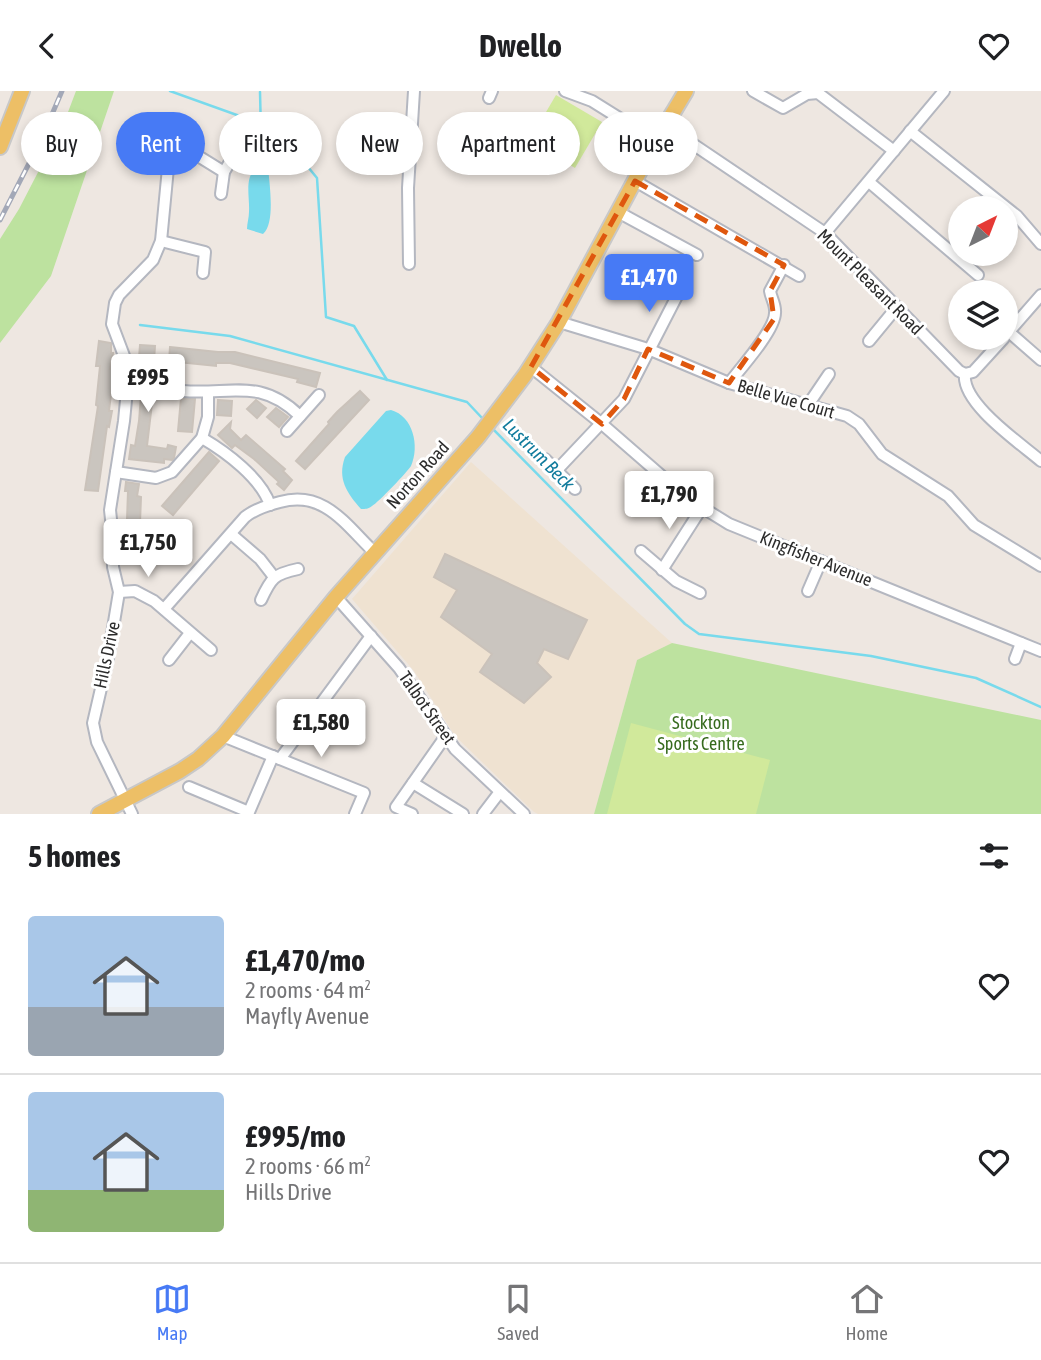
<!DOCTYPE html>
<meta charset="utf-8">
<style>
body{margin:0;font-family:"Asap Condensed",sans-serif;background:#f2f2f2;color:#202124;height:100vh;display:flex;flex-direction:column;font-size:26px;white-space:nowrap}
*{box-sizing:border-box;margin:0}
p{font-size:23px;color:#757577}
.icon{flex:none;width:38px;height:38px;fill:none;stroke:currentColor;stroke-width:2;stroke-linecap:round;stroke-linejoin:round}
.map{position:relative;height:723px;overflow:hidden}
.side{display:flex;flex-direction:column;background:#fff;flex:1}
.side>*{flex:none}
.banner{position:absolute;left:21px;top:21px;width:999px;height:63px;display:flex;gap:14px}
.needle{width:46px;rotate:42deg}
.fabs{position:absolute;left:948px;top:105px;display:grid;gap:14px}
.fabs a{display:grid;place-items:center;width:70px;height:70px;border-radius:50%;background:#fff;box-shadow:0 4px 10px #0003;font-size:35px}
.price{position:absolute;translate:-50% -60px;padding:0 16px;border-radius:7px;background:#fff;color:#222;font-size:23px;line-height:46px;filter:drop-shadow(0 2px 4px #0008)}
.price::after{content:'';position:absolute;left:50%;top:42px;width:21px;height:16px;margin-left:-10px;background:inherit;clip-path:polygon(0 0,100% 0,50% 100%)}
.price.current{background:#477af5;color:#fff}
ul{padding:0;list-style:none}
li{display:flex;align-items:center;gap:21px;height:175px;padding:0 28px}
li+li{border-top:2px solid #e0e0e0}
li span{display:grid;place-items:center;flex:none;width:196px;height:140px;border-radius:7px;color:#555}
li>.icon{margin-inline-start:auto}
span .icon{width:84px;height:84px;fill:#fffc;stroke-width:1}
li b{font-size:30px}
h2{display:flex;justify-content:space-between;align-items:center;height:84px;padding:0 28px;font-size:30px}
.chip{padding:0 24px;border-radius:32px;background:#fff;box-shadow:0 4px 10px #0003;font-size:24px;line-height:63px}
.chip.current{background:#477af5;color:#fff}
header{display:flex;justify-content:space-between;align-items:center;height:91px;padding:0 28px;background:#fff;font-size:32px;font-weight:700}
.tabs{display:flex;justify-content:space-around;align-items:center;height:98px;border-top:2px solid #e0e0e0;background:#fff;font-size:19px;color:#757577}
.tabs a{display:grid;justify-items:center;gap:4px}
.tabs .current{color:#477af5}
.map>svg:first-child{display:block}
.education{fill:#efe2d1}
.green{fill:#bde29f}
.pitch{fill:#d1e99b}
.water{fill:#78daec}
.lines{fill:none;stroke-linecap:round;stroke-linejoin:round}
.stream{stroke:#78daec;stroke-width:2.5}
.building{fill:#cac5bf;stroke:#cac2ba;stroke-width:2}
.minor-casing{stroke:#b4b7c0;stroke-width:14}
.major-casing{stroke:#c8c8c8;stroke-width:18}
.minor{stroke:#fff;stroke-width:10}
.major{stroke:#edbf66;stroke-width:14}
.rail-casing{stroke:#a3a8b7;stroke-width:5}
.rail{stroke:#fff;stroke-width:2.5;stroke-dasharray:8;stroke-linecap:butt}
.marked{fill:none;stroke:#df570e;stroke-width:5;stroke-dasharray:14 9;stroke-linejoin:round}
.labels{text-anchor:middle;stroke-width:6;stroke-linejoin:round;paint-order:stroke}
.street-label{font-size:18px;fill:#2d2d2d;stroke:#fff}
.park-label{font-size:18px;fill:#366a1d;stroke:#fff}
.water-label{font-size:19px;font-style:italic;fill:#127c9d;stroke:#fff}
</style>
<header><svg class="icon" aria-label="back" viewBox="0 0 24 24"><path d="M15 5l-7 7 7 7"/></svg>Dwello<svg class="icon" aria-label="heart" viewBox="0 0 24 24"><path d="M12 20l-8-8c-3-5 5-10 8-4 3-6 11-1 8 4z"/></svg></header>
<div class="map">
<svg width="1041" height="723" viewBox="0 0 1041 723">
<rect width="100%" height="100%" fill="#eee7e1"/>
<!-- education -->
<polygon class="education" points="471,371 672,552 637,569 594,723 538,723 534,721 455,645 414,580 352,508"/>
<!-- green -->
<g class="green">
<polygon points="76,0 114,0 51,185 0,252 0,148 19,118 65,29"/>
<polygon points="672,552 1041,629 1041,723 594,723 637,569"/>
</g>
<!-- pitch -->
<g class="pitch">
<polygon points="556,4 602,31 575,77 529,50"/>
<polygon points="631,632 770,669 756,723 607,723"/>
</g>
<!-- water -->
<g class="water">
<path d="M259,73l9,2c1,16 8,57 -5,68l-16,-5c0,-6 2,-11 2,-17 1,-17 -6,-35 10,-48z"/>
<path d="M391,319c22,6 29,36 20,56 -3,5 -33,37 -39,40 -4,3 -6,3 -11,3 -14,-16 -24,-30 -16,-52l41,-46z"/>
</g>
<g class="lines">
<!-- stream -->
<g class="stream">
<polyline points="170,0 259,32"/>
<polyline points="260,1 261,42 299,65 317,87 326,226 354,235 387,289"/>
<polyline points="140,234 230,245 467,311 483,328"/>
<polyline points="490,335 685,533 699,543 871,565 976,587 1041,616"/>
</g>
</g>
<!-- building -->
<g class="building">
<polygon points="99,250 111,252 111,262 113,262 110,278 114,278 109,320 112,320 109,336 107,335 98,400 85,399 98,315 96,314 100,275 96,275"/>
<polygon points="140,254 155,255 154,270 157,270 147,355 167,358 168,354 176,356 174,367 172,369 164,368 164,372 129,368 131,354 135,355 139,330 144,267 139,267"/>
<polygon points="170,256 218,261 235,261 320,282 316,296 297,291 298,288 230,272 216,272 216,275 169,270"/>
<polygon points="360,300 369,309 305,378 296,370 329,333 328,331 337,321"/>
<polygon points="181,307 195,308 192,341 178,340"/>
<polygon points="218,309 232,310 231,325 217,324"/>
<polygon points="256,309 266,317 257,327 247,318"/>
<polygon points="276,317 288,326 279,336 267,326"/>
<polygon points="231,331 230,338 241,349 246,344 285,378 283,380 292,389 284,399 277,393 279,391 254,368 235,354 232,357 218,344"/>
<polygon points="209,361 219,370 173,424 162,415"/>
<polygon points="126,391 139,393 137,405 141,406 139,458 126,457 128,400 125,400"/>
<polygon points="158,434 173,438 169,453 154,449"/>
<polygon points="445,463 587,529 568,568 544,558 537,572 551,586 524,612 480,581 492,563 441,526 457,499 434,486"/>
</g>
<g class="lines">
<defs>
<g id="minor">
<polyline points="565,0 592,10 656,50"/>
<polyline points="753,0 783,17 807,3 818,2 894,60"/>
<polyline points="489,7 492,0"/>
<polyline points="666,35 825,142 959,280 965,283"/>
<polyline points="910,40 1017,125 1041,153"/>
<polyline points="154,53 190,60 224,81"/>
<polyline points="635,90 799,185"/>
<polyline points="869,91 978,184"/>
<polyline points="221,103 224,81 234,64"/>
<polyline points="618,121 697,164"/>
<polyline points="825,142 944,0"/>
<polyline points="161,150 205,161 203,182"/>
<polyline points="409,173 408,97 414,0"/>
<polyline points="559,231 648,258 729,292 847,325 859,333 882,363 948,405 974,434 1041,475"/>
<polyline points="1009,241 1041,269"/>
<polyline points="1006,244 1041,204"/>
<polyline points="869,250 897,216"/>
<polyline points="531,276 602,333 687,407 729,433 1041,560"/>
<path d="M965,283c-4,29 55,69 76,87"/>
<polyline points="965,283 973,281 1004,247"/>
<path d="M729,292c12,-15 46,-53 46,-70 1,-8 -4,-15 -5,-22l14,-26"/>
<path d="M183,300c47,4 77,-14 117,25"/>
<polyline points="808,314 829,283"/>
<polyline points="287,340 319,304"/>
<path d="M202,347c24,14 59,40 68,67"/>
<polyline points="545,368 575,398"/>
<polyline points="556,380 624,308 678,203"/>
<polyline points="116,381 156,387 172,381 202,347 208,326 208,302"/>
<polyline points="231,443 260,468 274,486"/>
<polyline points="641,460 676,490 700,502"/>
<polyline points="662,479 701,418"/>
<polyline points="808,500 821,470"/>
<polyline points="119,501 135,500 154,510 211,559"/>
<polyline points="336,506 399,577 455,658 524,723"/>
<path d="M261,509c10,-22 13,-26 37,-31"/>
<path d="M164,518l81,-92c10,-8 23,-12 35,-15 44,-12 65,22 94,50"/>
<polyline points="1015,568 1021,552"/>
<polyline points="169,569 190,542"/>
<polyline points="223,645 364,702 355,723"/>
<polyline points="280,668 371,545"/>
<polyline points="413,692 463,723"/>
<polyline points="189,696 249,721 273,665"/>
<polyline points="132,723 97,651 93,632 108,567 119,501 113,476 113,447 110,419 124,330 129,278 112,233 115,212 119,204 153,169 161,150 170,56"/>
<polyline points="412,723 396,716 445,646"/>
<polyline points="483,723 499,702"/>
</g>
<g id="major">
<polyline points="0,56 22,0"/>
<polyline points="99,723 180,680 198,668 223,645 336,506 478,346 525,284 559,231 656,50 686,0"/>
</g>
</defs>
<!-- minor casing -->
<use href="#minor" class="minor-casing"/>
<!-- major casing -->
<use href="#major" class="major-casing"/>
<!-- minor -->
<use href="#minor" class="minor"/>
<!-- major -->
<use href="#major" class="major"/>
<defs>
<polyline id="rail" points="0,129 41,49 62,0"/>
</defs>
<!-- rail casing -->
<use href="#rail" class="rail-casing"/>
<!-- rail -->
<use href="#rail" class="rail"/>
</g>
<!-- marked area -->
<path class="marked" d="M635,90l149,84 -14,26 4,28 -45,64 -81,-34 -24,50 -22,25 -71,-57z"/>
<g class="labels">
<!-- street labels -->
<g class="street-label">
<text transform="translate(870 191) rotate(45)" y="6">Mount Pleasant Road</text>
<text transform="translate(786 308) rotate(16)" y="6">Belle Vue Court</text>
<text transform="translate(418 384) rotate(-48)" y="6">Norton Road</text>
<text transform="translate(816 468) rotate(22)" y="6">Kingfisher Avenue</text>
<text transform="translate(107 564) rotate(-78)" y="6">Hills Drive</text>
<text transform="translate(427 617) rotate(55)" y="6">Talbot Street</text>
</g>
<!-- park labels -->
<g class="park-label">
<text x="701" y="638">Stockton<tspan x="701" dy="21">Sports Centre</tspan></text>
</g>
<!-- water labels -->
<g class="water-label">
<text transform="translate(539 363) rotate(45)" y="7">Lustrum Beck</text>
</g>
</g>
</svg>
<div class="fabs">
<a><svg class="needle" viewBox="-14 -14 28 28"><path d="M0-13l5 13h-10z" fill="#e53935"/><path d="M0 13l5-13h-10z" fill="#757577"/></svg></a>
<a><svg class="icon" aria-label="layers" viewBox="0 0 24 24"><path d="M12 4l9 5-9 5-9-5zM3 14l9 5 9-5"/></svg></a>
</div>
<b class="price current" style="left:649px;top:223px">£1,470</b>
<b class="price" style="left:148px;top:323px">£995</b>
<b class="price" style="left:669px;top:440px">£1,790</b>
<b class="price" style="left:148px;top:488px">£1,750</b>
<b class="price" style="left:321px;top:668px">£1,580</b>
<div class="banner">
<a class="chip">Buy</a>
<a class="chip current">Rent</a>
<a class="chip">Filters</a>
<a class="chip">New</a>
<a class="chip">Apartment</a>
<a class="chip">House</a>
</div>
</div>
<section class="side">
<h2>5 homes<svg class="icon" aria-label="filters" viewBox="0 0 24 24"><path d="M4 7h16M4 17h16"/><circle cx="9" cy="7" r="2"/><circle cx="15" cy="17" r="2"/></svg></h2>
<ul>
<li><span style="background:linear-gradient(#a9c7e8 65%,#9aa5b1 0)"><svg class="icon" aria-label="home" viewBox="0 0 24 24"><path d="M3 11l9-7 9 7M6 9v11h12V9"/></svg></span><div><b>£1,470/mo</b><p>2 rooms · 64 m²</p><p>Mayfly Avenue</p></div><svg class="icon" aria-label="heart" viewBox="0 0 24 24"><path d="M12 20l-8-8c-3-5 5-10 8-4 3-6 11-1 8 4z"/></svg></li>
<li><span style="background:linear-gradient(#a9c7e8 70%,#8fb573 0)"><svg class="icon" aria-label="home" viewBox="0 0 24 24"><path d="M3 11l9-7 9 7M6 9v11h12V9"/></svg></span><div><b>£995/mo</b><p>2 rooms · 66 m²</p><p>Hills Drive</p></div><svg class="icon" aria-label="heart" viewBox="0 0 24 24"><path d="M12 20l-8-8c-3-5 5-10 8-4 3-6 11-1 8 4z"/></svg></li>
</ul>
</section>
<nav class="tabs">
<a class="current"><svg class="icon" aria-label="map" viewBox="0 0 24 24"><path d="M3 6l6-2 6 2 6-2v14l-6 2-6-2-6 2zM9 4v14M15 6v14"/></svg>Map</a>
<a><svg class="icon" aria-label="saved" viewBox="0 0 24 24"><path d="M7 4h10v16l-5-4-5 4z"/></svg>Saved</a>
<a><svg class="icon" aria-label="home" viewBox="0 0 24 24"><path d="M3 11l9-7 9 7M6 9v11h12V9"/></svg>Home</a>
</nav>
